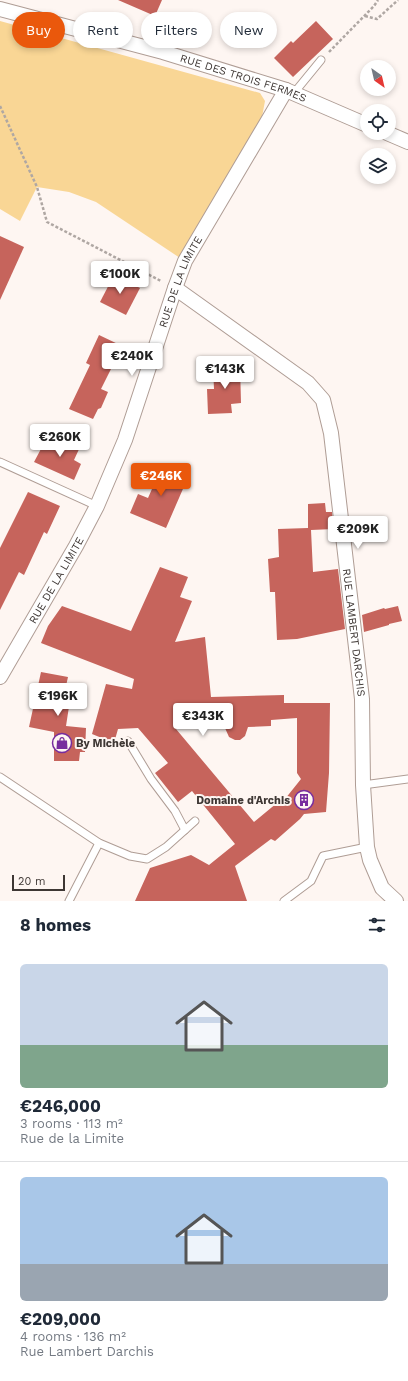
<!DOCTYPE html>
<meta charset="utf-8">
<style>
body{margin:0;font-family:"Work Sans",sans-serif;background:#f2f2f3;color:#1f2937;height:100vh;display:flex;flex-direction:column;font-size:15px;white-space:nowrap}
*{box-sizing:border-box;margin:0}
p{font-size:13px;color:#747a83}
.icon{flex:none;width:22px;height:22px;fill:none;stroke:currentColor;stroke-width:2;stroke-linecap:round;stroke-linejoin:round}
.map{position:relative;height:901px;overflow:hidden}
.sheet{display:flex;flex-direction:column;background:#fff;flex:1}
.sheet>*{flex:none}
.guide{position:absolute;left:12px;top:12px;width:384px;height:36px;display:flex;gap:8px}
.needle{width:26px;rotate:146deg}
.buttons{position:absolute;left:360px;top:60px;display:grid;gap:8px}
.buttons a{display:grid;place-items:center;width:36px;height:36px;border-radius:50%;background:#fff;box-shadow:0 2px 6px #0003;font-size:20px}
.scale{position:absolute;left:12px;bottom:10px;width:53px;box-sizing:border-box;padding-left:4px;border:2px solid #3e3734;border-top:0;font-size:11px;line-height:14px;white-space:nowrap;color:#3e3734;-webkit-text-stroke:3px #fef6f2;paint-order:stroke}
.price{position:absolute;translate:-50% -34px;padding:0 9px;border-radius:4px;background:#fff;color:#222;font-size:13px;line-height:26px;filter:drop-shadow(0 1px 2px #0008)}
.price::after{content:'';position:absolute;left:50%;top:24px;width:12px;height:9px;margin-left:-6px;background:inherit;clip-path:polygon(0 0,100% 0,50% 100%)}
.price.active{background:#ea580c;color:#fff}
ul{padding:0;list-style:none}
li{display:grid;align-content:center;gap:8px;height:212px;padding:0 20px}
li+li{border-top:1px solid #e0e1e3}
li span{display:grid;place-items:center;height:124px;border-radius:6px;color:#555}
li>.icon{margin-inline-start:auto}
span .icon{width:72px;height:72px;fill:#fffc;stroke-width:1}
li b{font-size:17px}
h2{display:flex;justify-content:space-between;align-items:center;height:48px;padding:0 20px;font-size:17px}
.chip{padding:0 14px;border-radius:18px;background:#fff;box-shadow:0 2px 6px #0003;font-size:14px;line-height:36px}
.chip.active{background:#ea580c;color:#fff}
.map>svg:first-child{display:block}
.green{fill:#f9d695}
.building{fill:#c6645c;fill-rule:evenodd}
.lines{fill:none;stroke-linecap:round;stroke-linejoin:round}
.service-casing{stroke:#af9d95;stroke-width:9}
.minor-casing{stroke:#af9d95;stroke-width:16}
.path{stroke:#afa7a3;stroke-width:2.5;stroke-dasharray:3 2;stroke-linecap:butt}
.service{stroke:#fff;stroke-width:7}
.minor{stroke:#fff;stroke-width:14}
.labels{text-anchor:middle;stroke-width:4;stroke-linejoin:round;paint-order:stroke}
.street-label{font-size:11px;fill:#3e3734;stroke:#fef6f2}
.poi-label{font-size:11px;font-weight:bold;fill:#3e3734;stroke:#fef6f2;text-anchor:start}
</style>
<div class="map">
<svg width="408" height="901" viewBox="0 0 408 901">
<rect width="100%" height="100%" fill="#fef6f2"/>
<!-- green -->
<polygon class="green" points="0,21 260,93 265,101 262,117 180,258 96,202 69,192 37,187 20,221 0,209"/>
<!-- building -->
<g class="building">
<polygon points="118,0 162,0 155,16"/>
<polygon points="316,21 333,39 293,77 274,58 291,41 293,43"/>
<polygon points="0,236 24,247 0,300"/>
<polygon points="114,275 140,288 126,315 100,302"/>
<polygon points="99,335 120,345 115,356 117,357 101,389 108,392 101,408 98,409 93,419 69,409 90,365 86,363"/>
<polygon points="240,365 241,403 231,404 232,413 208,414 207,389 214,389 213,366"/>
<polygon points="59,437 80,447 74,460 81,464 74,480 34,462 42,447 49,450 52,445 54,446"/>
<polygon points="163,464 189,475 166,528 130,513 138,494 148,498"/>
<polygon points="28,492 60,506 47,534 44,532 24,575 19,572 0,610 0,548"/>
<polygon points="325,503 326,512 332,512 334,529 311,530 313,572 338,569 345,629 297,639 277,640 275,592 270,592 268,559 279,557 278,529 308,528 308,504"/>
<path d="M160,567l28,10 -8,20 12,4 -17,41 30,-5 6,60 73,-2v8h46l-1,70 -3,39 -22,2 -4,5 -25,22 -4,-2 -36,27 12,35h-112l15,-33 41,-13 18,10 26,-21 -43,-53 -14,11 -23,-29 13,-10 -30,-35 -20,1 -4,14 -22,-9 14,-50 26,5 2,-10 -93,-36 7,-17 14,-20 69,25zM297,718v55l4,6 -16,20 -2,-1 -29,24 -78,-93 49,-1 4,9 6,3h5l5,-4 3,-9 23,-1v-6z"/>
<polygon points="398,606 402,621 389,624 389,625 364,632 362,615 384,608 385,609"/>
<polygon points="41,672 68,677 66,686 72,687 66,726 86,728 85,752 80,752 79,761 54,761 54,732 29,727"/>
</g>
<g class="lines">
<defs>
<g id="service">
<polyline points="294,93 321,60"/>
<polyline points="0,462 97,506"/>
<polyline points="128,741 151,779 175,811 185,830"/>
<polyline points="0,777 99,843 130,856 147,859 166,847 195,821"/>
<polyline points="363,785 408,779"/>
<polyline points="69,901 99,843"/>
<polyline points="284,901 311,881 323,856 367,847"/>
</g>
<g id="minor">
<path id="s1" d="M0,9l163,43 123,38 81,35"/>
<polyline points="387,133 408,142"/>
<path id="s2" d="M175,288l133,95 15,17 8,33 31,266 1,86 4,62 3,13 12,28 14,13"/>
<path id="s3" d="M0,677l76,-131 21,-40 28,-66 50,-152 10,-27 101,-171"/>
</g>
</defs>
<!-- service casing -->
<use href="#service" class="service-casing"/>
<!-- minor casing -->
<use href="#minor" class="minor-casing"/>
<!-- path -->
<g class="path">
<polyline points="365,16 377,19 398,0"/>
<polyline points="329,52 374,6 378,0"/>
<polyline points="0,106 37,187 47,222 161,281"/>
</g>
<!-- service -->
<use href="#service" class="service"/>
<!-- minor -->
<use href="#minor" class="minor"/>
</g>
<!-- icons -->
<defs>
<symbol id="shop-ring" viewBox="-11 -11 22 22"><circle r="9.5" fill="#fef6f2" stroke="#772c9e" stroke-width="1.5"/><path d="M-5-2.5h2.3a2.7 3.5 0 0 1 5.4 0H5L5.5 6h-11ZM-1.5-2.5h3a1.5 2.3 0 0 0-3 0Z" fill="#772c9e"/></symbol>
<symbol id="building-ring" viewBox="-11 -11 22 22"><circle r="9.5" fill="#fef6f2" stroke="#772c9e" stroke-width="1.5"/><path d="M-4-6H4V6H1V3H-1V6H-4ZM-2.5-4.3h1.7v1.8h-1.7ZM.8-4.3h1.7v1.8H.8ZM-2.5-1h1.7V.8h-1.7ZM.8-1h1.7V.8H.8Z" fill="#772c9e"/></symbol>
</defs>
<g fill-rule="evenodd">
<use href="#shop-ring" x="51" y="732" width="22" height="22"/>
<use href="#building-ring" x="293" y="789" width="22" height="22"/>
</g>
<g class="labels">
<!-- street labels -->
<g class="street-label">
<text dy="4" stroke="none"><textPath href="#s1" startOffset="253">RUE DES TROIS FERMES</textPath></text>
<text dy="4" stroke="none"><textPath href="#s3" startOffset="436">RUE DE LA LIMITE</textPath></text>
<text dy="4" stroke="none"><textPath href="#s3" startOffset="112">RUE DE LA LIMITE</textPath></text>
<text dy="4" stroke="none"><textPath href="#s2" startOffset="421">RUE LAMBERT DARCHIS</textPath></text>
</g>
<!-- poi labels -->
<g class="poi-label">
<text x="76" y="747">By Michèle</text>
<text x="290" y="804" text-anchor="end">Domaine d'Archis</text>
</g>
</g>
</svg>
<div class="buttons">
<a><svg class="needle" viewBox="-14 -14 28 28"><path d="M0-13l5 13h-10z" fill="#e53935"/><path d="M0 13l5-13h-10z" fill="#747a83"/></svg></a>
<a><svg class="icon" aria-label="locate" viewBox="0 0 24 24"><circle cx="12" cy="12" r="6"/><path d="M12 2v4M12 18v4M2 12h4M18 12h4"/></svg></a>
<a><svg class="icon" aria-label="layers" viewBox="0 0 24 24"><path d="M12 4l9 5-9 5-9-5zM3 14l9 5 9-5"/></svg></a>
</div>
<div class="scale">20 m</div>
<b class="price" style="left:120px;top:295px">€100K</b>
<b class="price" style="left:132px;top:377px">€240K</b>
<b class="price" style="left:225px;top:390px">€143K</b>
<b class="price" style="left:60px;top:458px">€260K</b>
<b class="price active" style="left:161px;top:497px">€246K</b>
<b class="price" style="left:358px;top:550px">€209K</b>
<b class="price" style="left:58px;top:717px">€196K</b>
<b class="price" style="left:203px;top:737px">€343K</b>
<div class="guide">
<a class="chip active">Buy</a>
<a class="chip">Rent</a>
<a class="chip">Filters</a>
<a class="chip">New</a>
</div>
</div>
<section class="sheet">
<h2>8 homes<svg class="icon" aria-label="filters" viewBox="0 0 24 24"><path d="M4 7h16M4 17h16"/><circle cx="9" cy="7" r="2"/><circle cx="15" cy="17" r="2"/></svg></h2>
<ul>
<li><span style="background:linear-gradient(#c9d6e8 65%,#7fa58c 0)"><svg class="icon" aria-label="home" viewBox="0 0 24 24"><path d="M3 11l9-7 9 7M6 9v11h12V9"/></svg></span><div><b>€246,000</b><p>3 rooms · 113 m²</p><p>Rue de la Limite</p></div></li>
<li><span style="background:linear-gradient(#a9c7e8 70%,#9aa5b1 0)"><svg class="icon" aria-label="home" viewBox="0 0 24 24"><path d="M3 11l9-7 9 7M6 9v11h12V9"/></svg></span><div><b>€209,000</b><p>4 rooms · 136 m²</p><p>Rue Lambert Darchis</p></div></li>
</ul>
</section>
